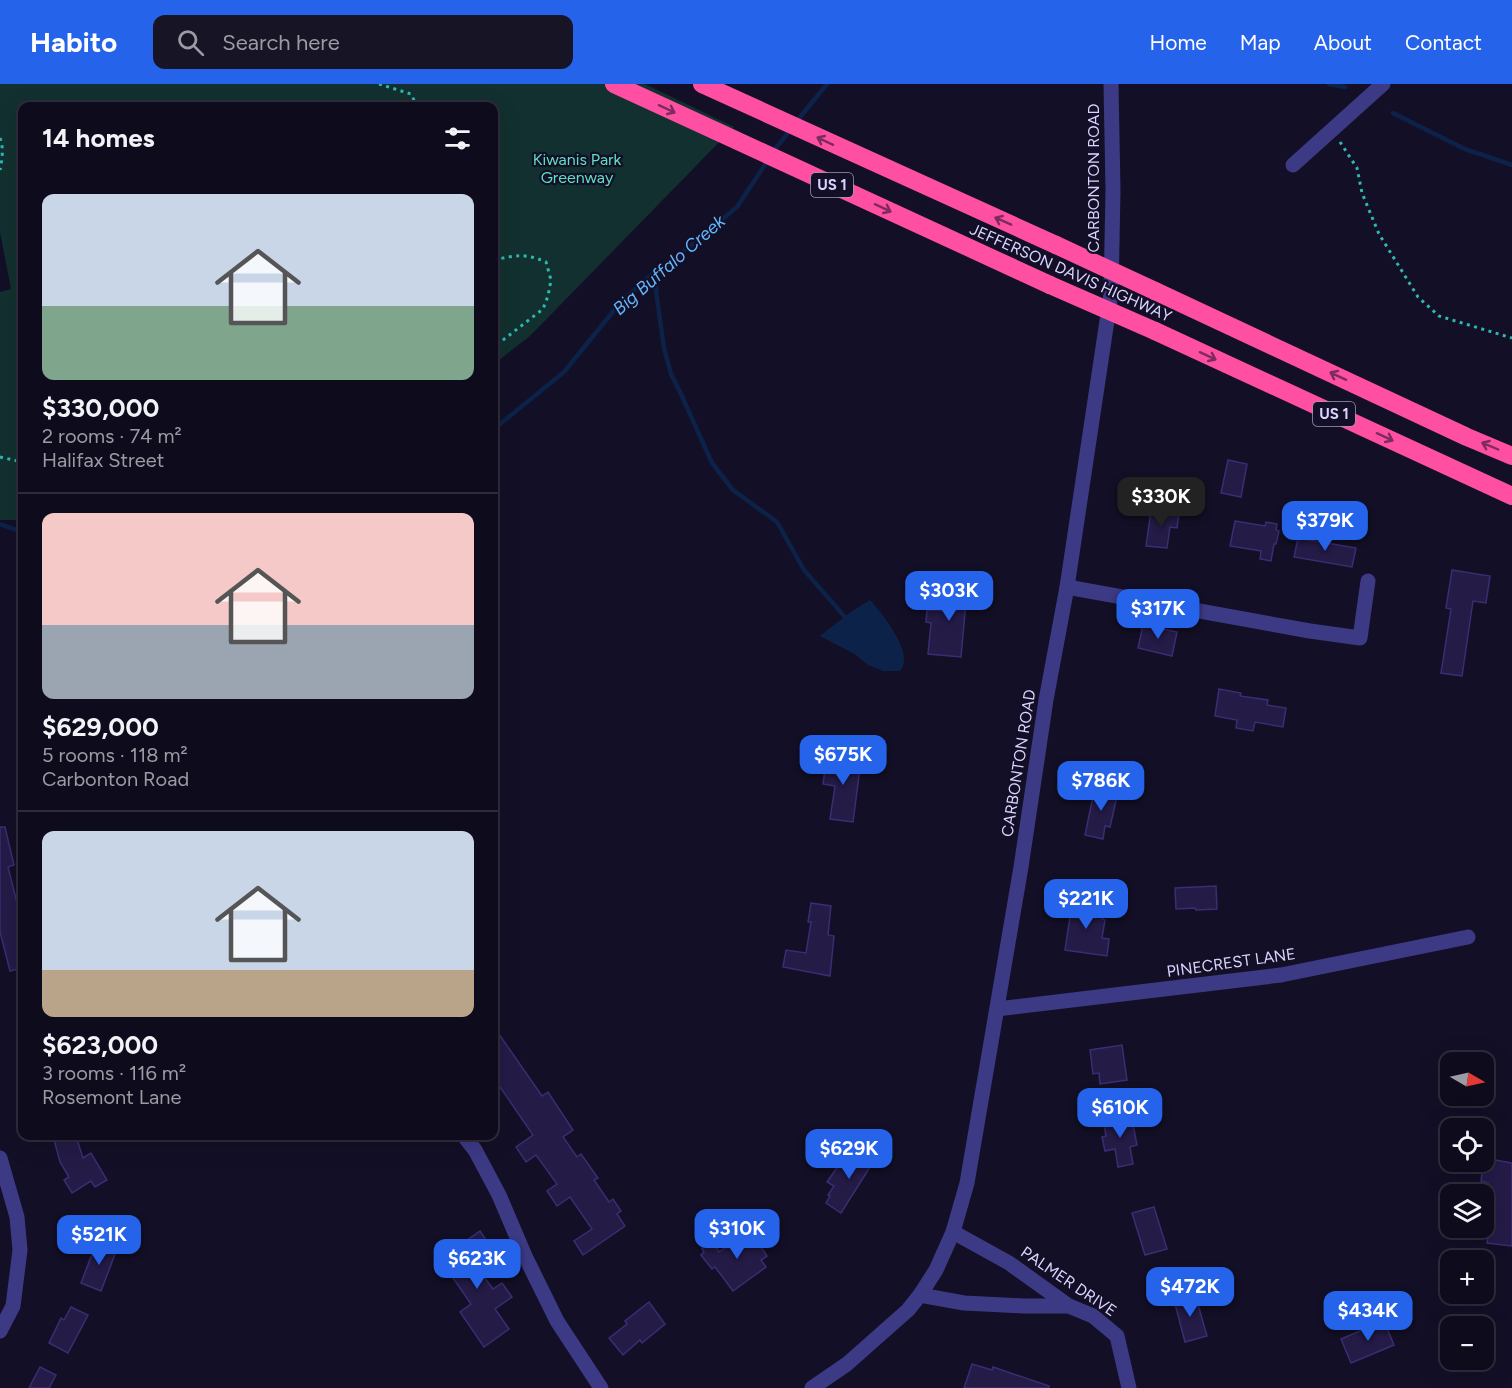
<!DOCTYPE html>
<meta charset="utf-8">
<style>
body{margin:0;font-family:Figtree,sans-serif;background:#171425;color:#f1f3f6;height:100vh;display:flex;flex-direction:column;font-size:22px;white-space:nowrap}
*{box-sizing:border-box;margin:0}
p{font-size:20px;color:#9b9ba3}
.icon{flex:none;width:33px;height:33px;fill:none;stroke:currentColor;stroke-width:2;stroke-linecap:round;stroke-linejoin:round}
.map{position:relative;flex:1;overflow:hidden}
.sheet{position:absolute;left:18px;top:18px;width:480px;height:1038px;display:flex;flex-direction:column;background:#0e0b1c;border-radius:12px;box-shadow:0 6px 24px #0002,0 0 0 2px #2e2b3b}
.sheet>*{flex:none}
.needle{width:39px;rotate:99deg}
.controls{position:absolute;left:1440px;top:968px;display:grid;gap:12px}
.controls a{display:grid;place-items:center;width:54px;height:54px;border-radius:12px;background:#0e0b1c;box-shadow:0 6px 24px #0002,0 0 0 2px #2e2b3b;font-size:30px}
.price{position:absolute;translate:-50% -51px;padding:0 14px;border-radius:12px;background:#2563eb;color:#fff;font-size:20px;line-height:39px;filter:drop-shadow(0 2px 3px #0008)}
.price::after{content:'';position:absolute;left:50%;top:36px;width:18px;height:14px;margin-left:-9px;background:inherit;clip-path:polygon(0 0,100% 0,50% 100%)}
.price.on{background:#222;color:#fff}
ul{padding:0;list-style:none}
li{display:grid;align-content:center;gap:12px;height:318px;padding:0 24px}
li+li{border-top:2px solid #2e2b3b}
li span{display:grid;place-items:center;height:186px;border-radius:12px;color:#555}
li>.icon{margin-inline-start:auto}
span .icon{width:108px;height:108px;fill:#fffc;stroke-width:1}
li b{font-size:26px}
h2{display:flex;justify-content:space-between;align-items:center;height:72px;padding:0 24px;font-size:26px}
header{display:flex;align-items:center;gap:36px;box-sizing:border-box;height:84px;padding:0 30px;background:#2563eb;color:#fff}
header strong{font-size:28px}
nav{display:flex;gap:33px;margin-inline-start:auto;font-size:21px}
.search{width:420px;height:54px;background:#171425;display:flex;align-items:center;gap:15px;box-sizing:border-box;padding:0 21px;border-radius:12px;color:#9b9ba3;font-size:22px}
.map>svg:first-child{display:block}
.green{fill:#12302f}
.water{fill:#0c2248}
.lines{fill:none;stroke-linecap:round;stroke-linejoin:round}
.stream{stroke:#0c2248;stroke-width:4.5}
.building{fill:#241b47;stroke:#3b2d73;stroke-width:1.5}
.path{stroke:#2fb8b0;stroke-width:3;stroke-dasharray:3 4.5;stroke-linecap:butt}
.minor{stroke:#3d3a85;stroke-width:15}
.tertiary{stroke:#3d3a85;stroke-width:15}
.motorway{stroke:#ff4fa3;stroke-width:18}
.motorway-bridge{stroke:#ff4fa3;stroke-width:18}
.oneway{stroke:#7d2c5e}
.labels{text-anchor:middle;stroke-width:4.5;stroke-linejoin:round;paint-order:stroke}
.shield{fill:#130f26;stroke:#9e99be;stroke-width:1.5}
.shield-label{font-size:15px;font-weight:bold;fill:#d9d4ff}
.park-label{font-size:16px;fill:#5fe0c0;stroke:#130f26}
.street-label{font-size:16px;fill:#d9d4ff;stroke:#130f26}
.water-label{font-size:18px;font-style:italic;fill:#62b6ff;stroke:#130f26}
</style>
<header>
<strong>Habito</strong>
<div class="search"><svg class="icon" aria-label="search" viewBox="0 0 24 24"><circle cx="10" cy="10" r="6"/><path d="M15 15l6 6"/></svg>Search here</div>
<nav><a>Home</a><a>Map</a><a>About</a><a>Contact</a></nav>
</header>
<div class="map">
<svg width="1512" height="1304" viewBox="0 0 1512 1304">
<rect width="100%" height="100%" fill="#130f26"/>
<!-- green -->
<polygon class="green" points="0,0 645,0 734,43 530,252 494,280 494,22 22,22 22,436 0,436 0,208 11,205 0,148"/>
<!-- water -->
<path class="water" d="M870,516c12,13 46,55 30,71h-17l-15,-6 -12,-10 -36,-19 32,-25z"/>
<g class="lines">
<!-- stream -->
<g class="stream">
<polyline points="1329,0 1345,3"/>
<polyline points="1393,29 1465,65 1512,81"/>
<polyline points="796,38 827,0"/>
<polyline points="772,69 791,45"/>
<polyline points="657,186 656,207 664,264 671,290 681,310 712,379 733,406 777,438 804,486 845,533 850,535"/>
<polyline points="494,345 564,288 620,219 657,186 688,164 737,123 768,76"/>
<polyline points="0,440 22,448"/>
</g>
</g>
<!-- building -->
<g class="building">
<polygon points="1228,376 1247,380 1241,413 1221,409"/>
<polygon points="1151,426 1179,430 1177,444 1170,443 1167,464 1146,462"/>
<polygon points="1235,437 1265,442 1266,438 1277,440 1276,446 1279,447 1276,460 1274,460 1271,477 1260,475 1261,467 1230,462"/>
<polygon points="1298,454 1356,464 1352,483 1294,473"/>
<polygon points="1452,486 1490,492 1486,519 1473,517 1462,592 1441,589 1451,525 1446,524"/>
<polygon points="947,495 965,495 965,529 961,573 928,570 931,539 926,538 927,526 946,527"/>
<polygon points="1143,541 1177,548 1172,572 1138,564"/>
<polygon points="1219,605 1241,609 1240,612 1268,616 1267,621 1286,624 1283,643 1255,638 1253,647 1236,644 1237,636 1215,632"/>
<polygon points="827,671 858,675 857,684 860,684 853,738 830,735 835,702 823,700"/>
<polygon points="1095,703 1118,708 1110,743 1105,742 1103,755 1085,751"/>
<polygon points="0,743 5,743 14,781 8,783 22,839 22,884 10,887 0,848"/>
<polygon points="1216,802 1217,825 1196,826 1195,824 1176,825 1175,804"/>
<polygon points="1067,818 1103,824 1102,835 1105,836 1102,854 1109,855 1107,872 1065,866 1070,833 1065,832"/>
<polygon points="811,819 831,822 828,851 834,852 830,892 783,883 786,866 806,869 811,838 808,838"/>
<polygon points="494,943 542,1012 548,1008 573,1046 563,1053 577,1073 581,1070 598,1094 594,1096 609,1118 613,1115 621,1127 617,1130 625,1142 583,1171 574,1157 592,1145 570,1113 557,1122 547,1107 557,1100 536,1071 526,1078 516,1063 533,1051 498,1000 494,1003"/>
<polygon points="1122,961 1127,996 1100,1000 1099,989 1093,990 1090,966"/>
<polygon points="1123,1031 1125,1042 1133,1040 1137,1061 1130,1063 1133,1080 1118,1083 1115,1065 1105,1067 1102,1053 1106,1052 1103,1035"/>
<polygon points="53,1052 76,1052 83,1074 91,1069 107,1096 95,1103 91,1097 72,1109 64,1096 69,1093 60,1078"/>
<polygon points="862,1063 877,1072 841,1129 826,1119 830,1112 828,1111 834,1102 827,1098 840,1079 849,1085"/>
<polygon points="1484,1074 1512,1079 1512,1162 1487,1159 1491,1134 1484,1133 1488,1099 1481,1097"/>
<polygon points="1154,1123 1167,1165 1145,1171 1132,1129"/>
<polygon points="752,1145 761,1159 759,1160 767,1172 761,1176 766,1183 733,1207 715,1183 712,1185 701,1171 704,1168 702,1165 712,1157 719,1168"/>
<polygon points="480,1147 490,1162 471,1175 493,1205 502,1199 512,1213 495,1225 509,1245 484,1263 460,1228 471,1220 440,1175"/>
<polygon points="97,1157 117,1165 101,1207 81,1199"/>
<polygon points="1195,1210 1207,1252 1185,1258 1174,1216"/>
<polygon points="649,1218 665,1240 642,1259 640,1256 623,1271 609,1254 627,1240 625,1237"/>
<polygon points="71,1223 88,1231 68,1269 49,1259 61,1234 64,1236"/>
<polygon points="1384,1237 1394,1261 1351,1279 1341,1255"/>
<polygon points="972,1280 992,1286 993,1283 1049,1302 1049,1304 964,1304"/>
<polygon points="40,1283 56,1291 49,1304 29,1304"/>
</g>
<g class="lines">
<!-- path -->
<g class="path">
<polyline points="379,0 411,10 417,22"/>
<path d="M0,54c4,10 2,22 0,32"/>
<polyline points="1340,58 1357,84 1362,109 1379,150 1418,213 1439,232 1512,254"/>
<path d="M494,176c22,-5 31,-7 52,2l5,18 -3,16 -5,13 -49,38"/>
<polyline points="0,373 22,378"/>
</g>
<!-- minor -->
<g class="minor">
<polyline points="1293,81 1383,0"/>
<polyline points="1067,503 1310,547 1360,554 1368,497"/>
<polyline points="997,925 1281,891 1468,853"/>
<polyline points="464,1052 475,1066 499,1111 525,1172 557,1237 601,1304"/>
<polyline points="0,1074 17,1133 20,1166 13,1222 0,1247"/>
<polyline points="953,1148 1009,1179 1069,1222 1093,1232 1117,1252 1129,1304"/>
<polyline points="920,1211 964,1219 1024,1222 1069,1222"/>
</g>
<!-- tertiary -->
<polyline class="tertiary" points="812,1304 847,1280 908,1226 920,1211 936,1186 953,1148 967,1099 1021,783 1046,616 1067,503 1111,210 1113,106 1111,0"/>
<!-- motorway -->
<g class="motorway">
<polyline points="614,0 1050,201"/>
<polyline points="702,0 1056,161"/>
<polyline points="1155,207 1467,353 1512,372"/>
<polyline points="1155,247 1512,412"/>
</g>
<!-- motorway-bridge -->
<g class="motorway-bridge">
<polyline points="1056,161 1155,207"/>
<polyline points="1050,201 1155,247"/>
</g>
</g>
<!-- one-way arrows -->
<defs><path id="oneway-shaft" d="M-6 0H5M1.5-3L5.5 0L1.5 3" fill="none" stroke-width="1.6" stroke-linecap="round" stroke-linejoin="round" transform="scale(1.5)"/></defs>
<g class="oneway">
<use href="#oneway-shaft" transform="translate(667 25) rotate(25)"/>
<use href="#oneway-shaft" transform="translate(825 57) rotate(-155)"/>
<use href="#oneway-shaft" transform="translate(883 124) rotate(25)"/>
<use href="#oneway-shaft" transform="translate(1003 137) rotate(-156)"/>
<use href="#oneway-shaft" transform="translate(1208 272) rotate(25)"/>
<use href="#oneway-shaft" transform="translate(1338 292) rotate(-155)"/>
<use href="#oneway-shaft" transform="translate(1385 353) rotate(25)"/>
<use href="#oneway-shaft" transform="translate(1490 362) rotate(-157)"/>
</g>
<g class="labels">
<!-- shield labels -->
<g class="shield">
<rect x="811" y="89" width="42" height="24" rx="4.5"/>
<rect x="1313" y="318" width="42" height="24" rx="4.5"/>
</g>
<g class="shield-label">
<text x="832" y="106">US 1</text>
<text x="1334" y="335">US 1</text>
</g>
<!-- park labels -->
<g class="park-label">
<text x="577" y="81">Kiwanis Park<tspan x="577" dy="18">Greenway</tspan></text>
</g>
<!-- street labels -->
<g class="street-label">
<text transform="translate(1093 94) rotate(-90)" y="6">CARBONTON ROAD</text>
<text transform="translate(1071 188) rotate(24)" y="6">JEFFERSON DAVIS HIGHWAY</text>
<text transform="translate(1018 679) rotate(-81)" y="6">CARBONTON ROAD</text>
<text transform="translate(1231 878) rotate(-8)" y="6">PINECREST LANE</text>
<text transform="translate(1069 1197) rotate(34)" y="6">PALMER DRIVE</text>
</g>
<!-- water labels -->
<g class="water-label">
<text transform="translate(669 181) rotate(-41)" y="6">Big Buffalo Creek</text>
</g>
</g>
</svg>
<div class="controls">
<a><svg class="needle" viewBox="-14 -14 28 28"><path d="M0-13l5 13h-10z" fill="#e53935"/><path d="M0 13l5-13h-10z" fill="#9b9ba3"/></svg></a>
<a><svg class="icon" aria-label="locate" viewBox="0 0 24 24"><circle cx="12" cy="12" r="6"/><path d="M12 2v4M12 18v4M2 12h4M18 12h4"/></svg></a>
<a><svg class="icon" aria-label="layers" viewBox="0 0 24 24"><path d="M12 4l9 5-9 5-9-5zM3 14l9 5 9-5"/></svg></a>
<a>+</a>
<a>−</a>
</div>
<b class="price on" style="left:1161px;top:444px">$330K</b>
<b class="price" style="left:1325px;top:468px">$379K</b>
<b class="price" style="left:949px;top:538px">$303K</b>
<b class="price" style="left:1158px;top:556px">$317K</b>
<b class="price" style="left:843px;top:702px">$675K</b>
<b class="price" style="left:1101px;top:728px">$786K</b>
<b class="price" style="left:1086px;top:846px">$221K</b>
<b class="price" style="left:1120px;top:1055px">$610K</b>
<b class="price" style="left:849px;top:1096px">$629K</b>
<b class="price" style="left:737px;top:1176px">$310K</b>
<b class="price" style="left:99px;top:1182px">$521K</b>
<b class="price" style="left:477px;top:1206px">$623K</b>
<b class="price" style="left:1190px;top:1234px">$472K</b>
<b class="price" style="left:1368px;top:1258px">$434K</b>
<section class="sheet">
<h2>14 homes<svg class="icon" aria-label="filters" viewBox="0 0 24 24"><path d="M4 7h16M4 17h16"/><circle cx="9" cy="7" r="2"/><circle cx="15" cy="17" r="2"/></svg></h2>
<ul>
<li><span style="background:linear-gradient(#c9d6e8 60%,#7fa58c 0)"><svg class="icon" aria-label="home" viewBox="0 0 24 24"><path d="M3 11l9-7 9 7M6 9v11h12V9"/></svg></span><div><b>$330,000</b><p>2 rooms · 74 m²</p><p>Halifax Street</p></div></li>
<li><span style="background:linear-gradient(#f6c9c9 60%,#9aa5b1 0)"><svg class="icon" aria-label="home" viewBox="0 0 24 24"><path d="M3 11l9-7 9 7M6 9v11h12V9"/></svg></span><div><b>$629,000</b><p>5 rooms · 118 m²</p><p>Carbonton Road</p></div></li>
<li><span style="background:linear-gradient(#c9d6e8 75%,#b9a48a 0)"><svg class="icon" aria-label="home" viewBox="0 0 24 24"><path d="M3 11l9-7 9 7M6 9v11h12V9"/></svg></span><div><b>$623,000</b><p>3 rooms · 116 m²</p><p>Rosemont Lane</p></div></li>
</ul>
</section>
</div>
